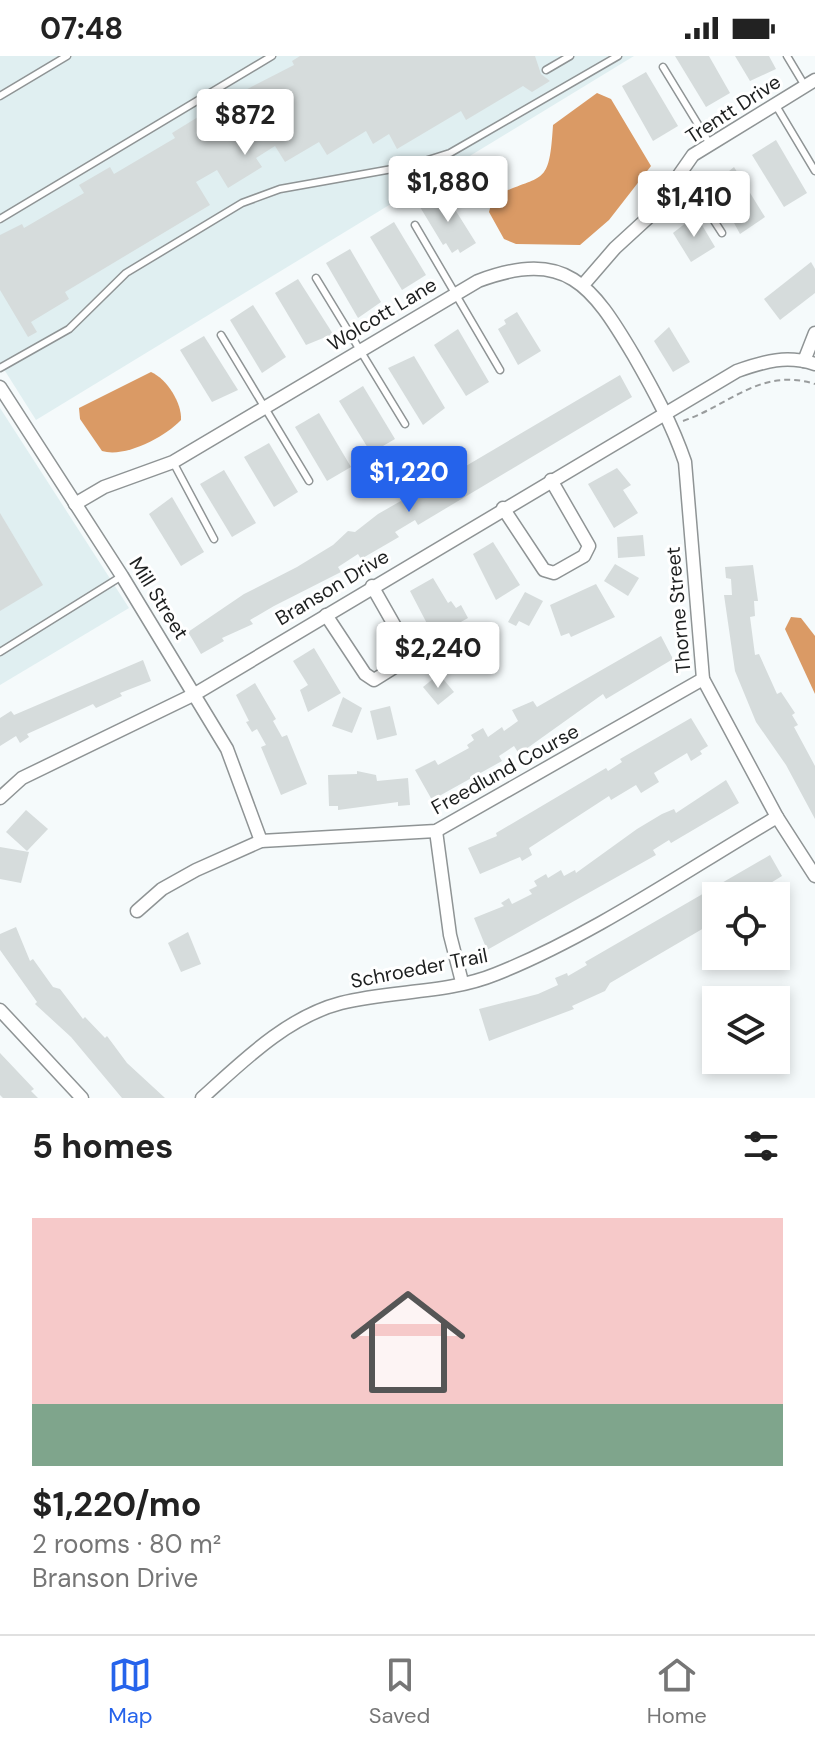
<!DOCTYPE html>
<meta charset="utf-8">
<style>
body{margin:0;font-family:"DM Sans",sans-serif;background:#f6f6f6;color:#222;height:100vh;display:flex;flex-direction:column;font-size:30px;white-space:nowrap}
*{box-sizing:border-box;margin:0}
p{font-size:26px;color:#767676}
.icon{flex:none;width:44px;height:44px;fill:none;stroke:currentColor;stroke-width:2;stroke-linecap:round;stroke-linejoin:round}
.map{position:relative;height:1042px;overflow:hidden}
.drawer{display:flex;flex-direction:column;background:#fff;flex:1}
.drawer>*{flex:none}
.fabs{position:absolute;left:702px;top:826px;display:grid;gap:16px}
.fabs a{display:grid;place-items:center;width:88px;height:88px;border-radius:0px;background:#fff;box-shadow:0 4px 12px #0003;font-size:40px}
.price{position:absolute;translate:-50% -68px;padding:0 18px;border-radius:8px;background:#fff;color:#222;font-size:26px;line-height:52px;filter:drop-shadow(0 2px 4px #0008)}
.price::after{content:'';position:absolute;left:50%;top:48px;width:24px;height:18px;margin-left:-12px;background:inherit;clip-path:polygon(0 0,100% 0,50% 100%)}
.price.on{background:#2563eb;color:#fff}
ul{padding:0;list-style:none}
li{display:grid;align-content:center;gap:16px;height:424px;padding:0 32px}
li+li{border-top:2px solid #e0e0e0}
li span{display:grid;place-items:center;height:248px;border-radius:0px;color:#555}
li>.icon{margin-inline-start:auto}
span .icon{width:144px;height:144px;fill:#fffc;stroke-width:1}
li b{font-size:34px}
h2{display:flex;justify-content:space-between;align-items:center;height:96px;padding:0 32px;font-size:34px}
.status{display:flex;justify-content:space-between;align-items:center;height:56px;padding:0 40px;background:#fff;direction:ltr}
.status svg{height:22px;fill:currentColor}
.dock{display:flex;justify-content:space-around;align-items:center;height:112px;border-top:2px solid #e0e0e0;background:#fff;font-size:22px;color:#767676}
.dock a{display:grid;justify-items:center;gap:4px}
.dock .on{color:#2563eb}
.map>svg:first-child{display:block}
.built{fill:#e0eff1}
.water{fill:#da9a65}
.building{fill:#d6dcdc}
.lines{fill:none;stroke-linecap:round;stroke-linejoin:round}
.service-casing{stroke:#8f9495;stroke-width:9}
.minor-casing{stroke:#8f9495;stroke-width:15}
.path{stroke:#999c9d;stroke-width:2;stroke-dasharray:6 4;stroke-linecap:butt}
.service{stroke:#fff;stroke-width:6}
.minor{stroke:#fff;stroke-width:12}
.labels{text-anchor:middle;stroke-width:6;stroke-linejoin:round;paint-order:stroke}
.street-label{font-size:20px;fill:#1d1f1f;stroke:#fff}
</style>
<div class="status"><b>07:48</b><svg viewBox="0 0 49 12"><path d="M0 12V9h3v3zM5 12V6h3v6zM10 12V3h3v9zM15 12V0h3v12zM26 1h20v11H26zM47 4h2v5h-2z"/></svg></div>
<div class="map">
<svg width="815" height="1042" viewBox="0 0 815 1042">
<rect width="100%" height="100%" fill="#f5fafb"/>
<!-- built -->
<g class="built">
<polygon points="0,0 634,0 36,364 0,307"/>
<polygon points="0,352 129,552 0,629"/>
</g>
<!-- water -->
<g class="water">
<path d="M597,37l14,6 40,67 -42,54 -29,25 -64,-1 -12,-5 -15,-27 4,-15c50,-25 56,-7 60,-72z"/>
<path d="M151,316c16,7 31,31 30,48 -16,17 -56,38 -79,31l-22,-32 -1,-11z"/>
<polygon points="791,561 801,562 815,580 815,638 785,573"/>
</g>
<!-- building -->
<g class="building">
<polygon points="300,0 535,0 541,18 550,25 532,36 523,30 466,64 461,55 397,93 389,78 373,88 366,75 327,99 319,86 285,106 275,90 256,102 262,111 228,132 217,114 196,126 210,149 65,236 69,243 31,266 37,276 28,281 0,234 0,179 22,168 24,172 84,137 79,129 110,111 114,118 175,82 172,77 224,45 294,9 292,5"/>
<polygon points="675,0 709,0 730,37 706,51"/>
<polygon points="735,0 769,0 776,13 750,25"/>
<polygon points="646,16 678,70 653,85 622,30"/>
<polygon points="776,84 807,137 784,151 752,99"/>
<polygon points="734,111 765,161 740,178 713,128"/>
<polygon points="444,136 476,187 460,197 458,193 452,197 446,187 443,189 420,151"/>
<polygon points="696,159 715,191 691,206 673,177"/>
<polygon points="394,166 426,219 402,234 370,181"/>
<polygon points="350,193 381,246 358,262 326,207"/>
<polygon points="811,206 815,213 815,237 780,264 764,243"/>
<polygon points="298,223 333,278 306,289 275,237"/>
<polygon points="253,249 286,301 262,317 230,264"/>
<polygon points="517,256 541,295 518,309 498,273 506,268 504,264"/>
<polygon points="669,271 690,306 673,316 654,285"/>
<polygon points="458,273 489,326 466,340 434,289"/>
<polygon points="204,280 238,334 212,346 180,294"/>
<polygon points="414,300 445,352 423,369 388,312"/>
<polygon points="620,319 632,341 418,469 415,464 395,476 399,481 361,503 358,498 338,511 341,516 274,550 250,564 253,568 222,582 224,585 201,598 188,576 244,538 297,511 333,489 348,475 355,476 378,458 413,438 415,440"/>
<polygon points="363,330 395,383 371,397 339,345"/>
<polygon points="319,357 351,411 327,425 295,371"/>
<polygon points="269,387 298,436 274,451 244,401"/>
<polygon points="617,412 631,429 623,434 638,457 614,472 588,428"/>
<polygon points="224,414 256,467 232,481 200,428"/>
<polygon points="172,441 204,496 181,510 149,458"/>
<polygon points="0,457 43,529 0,555"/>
<polygon points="643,479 645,500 618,502 617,481"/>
<polygon points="493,486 520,529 496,544 473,498"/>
<polygon points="615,508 639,522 628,540 604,525"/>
<polygon points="753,509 758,545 754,545 755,560 750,561 755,599 759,598 777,638 781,636 795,657 792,659 798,669 794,671 815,710 815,763 786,709 756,666 735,615 724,539 732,539 731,523 726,522 725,511"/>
<polygon points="433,522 448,547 451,545 456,552 461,549 468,562 434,581 410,535"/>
<polygon points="596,528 615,561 571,581 569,577 561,580 550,549"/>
<polygon points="525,536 543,545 529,570 519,565 516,570 508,566"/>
<polygon points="661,580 673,603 606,643 603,638 519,698 514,690 499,700 502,705 432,744 415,714 435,704 438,709 469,692 467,689 474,684 471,679 483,672 488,681 502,671 504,675 518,665 512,654 533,645 537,651"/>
<polygon points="440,587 475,593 474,600 478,601 476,615 436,608"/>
<polygon points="314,592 341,637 308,656 300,634 308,629 293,605"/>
<polygon points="143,604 151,625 120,637 122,640 96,652 93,648 58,664 27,678 29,681 20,687 16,680 0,690 0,662 11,655 14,659"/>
<polygon points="439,618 454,636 438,649 423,631"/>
<polygon points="255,627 276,663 273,665 282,681 287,679 307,728 281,739 261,691 266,689 257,673 252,676 246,666 249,665 236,639"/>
<polygon points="343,641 362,652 352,677 332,670"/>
<polygon points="390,650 397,679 377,684 370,655"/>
<polygon points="691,662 708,690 700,695 702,698 691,705 687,697 654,717 659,726 641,737 636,729 611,744 609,740 529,792 532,799 522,805 520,801 480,818 468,792 497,780 496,777 606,712 608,715 622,706 620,703"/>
<polygon points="357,715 376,719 377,725 408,722 410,749 398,750 398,746 338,754 338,750 329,750 328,719 357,718"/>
<polygon points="726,724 739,747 671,787 669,784 653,794 656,799 487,894 474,862 504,850 501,847 509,842 512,848 532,838 529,834 537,830 534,825 546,818 548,822 561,814 564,820 575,814 576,817 637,773 662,758 674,753 676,757"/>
<polygon points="26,754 48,773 27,795 6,776"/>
<polygon points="0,791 29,796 21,827 0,823"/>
<polygon points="770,799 782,820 754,837 756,840 716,840 716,865 610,927 605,935 572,950 574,953 489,985 479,953 538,938 558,929 555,922 567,917 568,920 587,909 585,906"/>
<polygon points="16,871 30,905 33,903 53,931 60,933 83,963 85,961 105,982 107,980 127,1007 165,1042 122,1042 71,981 35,948 37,946 0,894 0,878"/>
<polygon points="188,876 201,908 181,916 168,887"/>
<polygon points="0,997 34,1033 31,1035 38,1042 3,1042 0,1039"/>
</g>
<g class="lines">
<defs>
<g id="service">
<polyline points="787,0 805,30"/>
<polyline points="663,11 710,88"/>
<polyline points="546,14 570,0"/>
<polyline points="0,40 67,0"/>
<polyline points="775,48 815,115"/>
<polyline points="675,124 700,143 722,177"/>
<polyline points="0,163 272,0"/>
<polyline points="415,169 500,314"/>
<polyline points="316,222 405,368"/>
<polyline points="221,279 309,425"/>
<polyline points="0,312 69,273 126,217 242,147 280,133 409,110 450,97 618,0"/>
<polyline points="173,406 214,483"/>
<polyline points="0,596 122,520"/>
</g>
<g id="minor">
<polyline points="583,229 615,192 651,159 693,99 815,24"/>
<polyline points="804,305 815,277"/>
<polyline points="0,331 122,520 227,693 261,785"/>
<path d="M75,448l29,-17 69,-25 305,-181c88,-33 114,4 156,75 20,35 38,68 51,106l18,217 74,138 38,59"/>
<polyline points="503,452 544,514 554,517 584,500 589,490 551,424"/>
<polyline points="326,559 365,618 374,624 406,604 409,595 372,530"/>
<path d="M0,742l22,-20 173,-84 542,-323c28,-10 50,-16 78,-7"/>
<polyline points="436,775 450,879 462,926"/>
<polyline points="137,855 162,833 196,814 261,785 436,775 703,623"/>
<polyline points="0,954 82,1042"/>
<path d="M202,1042c41,-37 85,-81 139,-95 51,-13 106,-9 155,-29 96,-38 192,-105 281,-157"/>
</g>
</defs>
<!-- service casing -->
<use href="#service" class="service-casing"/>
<!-- minor casing -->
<use href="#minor" class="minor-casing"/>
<!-- path -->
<path class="path" d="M683,365c47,-16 78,-54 132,-37"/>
<!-- service -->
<use href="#service" class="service"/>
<!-- minor -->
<use href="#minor" class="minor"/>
</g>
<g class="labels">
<!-- street labels -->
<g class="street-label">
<text transform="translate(733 53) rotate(-33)" y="7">Trentt Drive</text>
<text transform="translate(382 258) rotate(-31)" y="7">Wolcott Lane</text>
<text transform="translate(332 531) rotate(-31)" y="7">Branson Drive</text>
<text transform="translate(159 542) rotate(58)" y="7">Mill Street</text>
<text transform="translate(678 554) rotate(-95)" y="7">Thorne Street</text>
<text transform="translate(505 713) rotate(-29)" y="7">Freedlund Course</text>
<text transform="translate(419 912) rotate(-11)" y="7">Schroeder Trail</text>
</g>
</g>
</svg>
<div class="fabs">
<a><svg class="icon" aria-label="locate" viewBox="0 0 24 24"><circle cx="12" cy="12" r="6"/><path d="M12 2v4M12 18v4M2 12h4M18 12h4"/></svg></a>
<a><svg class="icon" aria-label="layers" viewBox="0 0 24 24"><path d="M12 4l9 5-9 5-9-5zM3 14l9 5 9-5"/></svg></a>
</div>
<b class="price" style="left:245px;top:101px">$872</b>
<b class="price" style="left:448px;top:168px">$1,880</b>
<b class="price" style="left:694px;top:183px">$1,410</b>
<b class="price on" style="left:409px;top:458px">$1,220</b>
<b class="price" style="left:438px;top:634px">$2,240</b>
</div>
<section class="drawer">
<h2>5 homes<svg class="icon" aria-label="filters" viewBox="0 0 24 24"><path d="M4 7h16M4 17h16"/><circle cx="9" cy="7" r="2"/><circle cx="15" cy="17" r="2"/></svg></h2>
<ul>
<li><span style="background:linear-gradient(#f6c9c9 75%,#7fa58c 0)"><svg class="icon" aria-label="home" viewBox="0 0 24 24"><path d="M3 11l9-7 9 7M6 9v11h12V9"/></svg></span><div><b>$1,220/mo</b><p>2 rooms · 80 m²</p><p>Branson Drive</p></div></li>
</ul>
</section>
<nav class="dock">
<a class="on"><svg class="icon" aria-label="map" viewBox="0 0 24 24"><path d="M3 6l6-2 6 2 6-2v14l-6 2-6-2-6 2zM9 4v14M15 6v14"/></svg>Map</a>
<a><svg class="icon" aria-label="saved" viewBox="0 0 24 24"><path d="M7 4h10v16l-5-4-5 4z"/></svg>Saved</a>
<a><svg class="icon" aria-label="home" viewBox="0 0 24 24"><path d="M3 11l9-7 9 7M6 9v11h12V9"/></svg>Home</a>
</nav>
